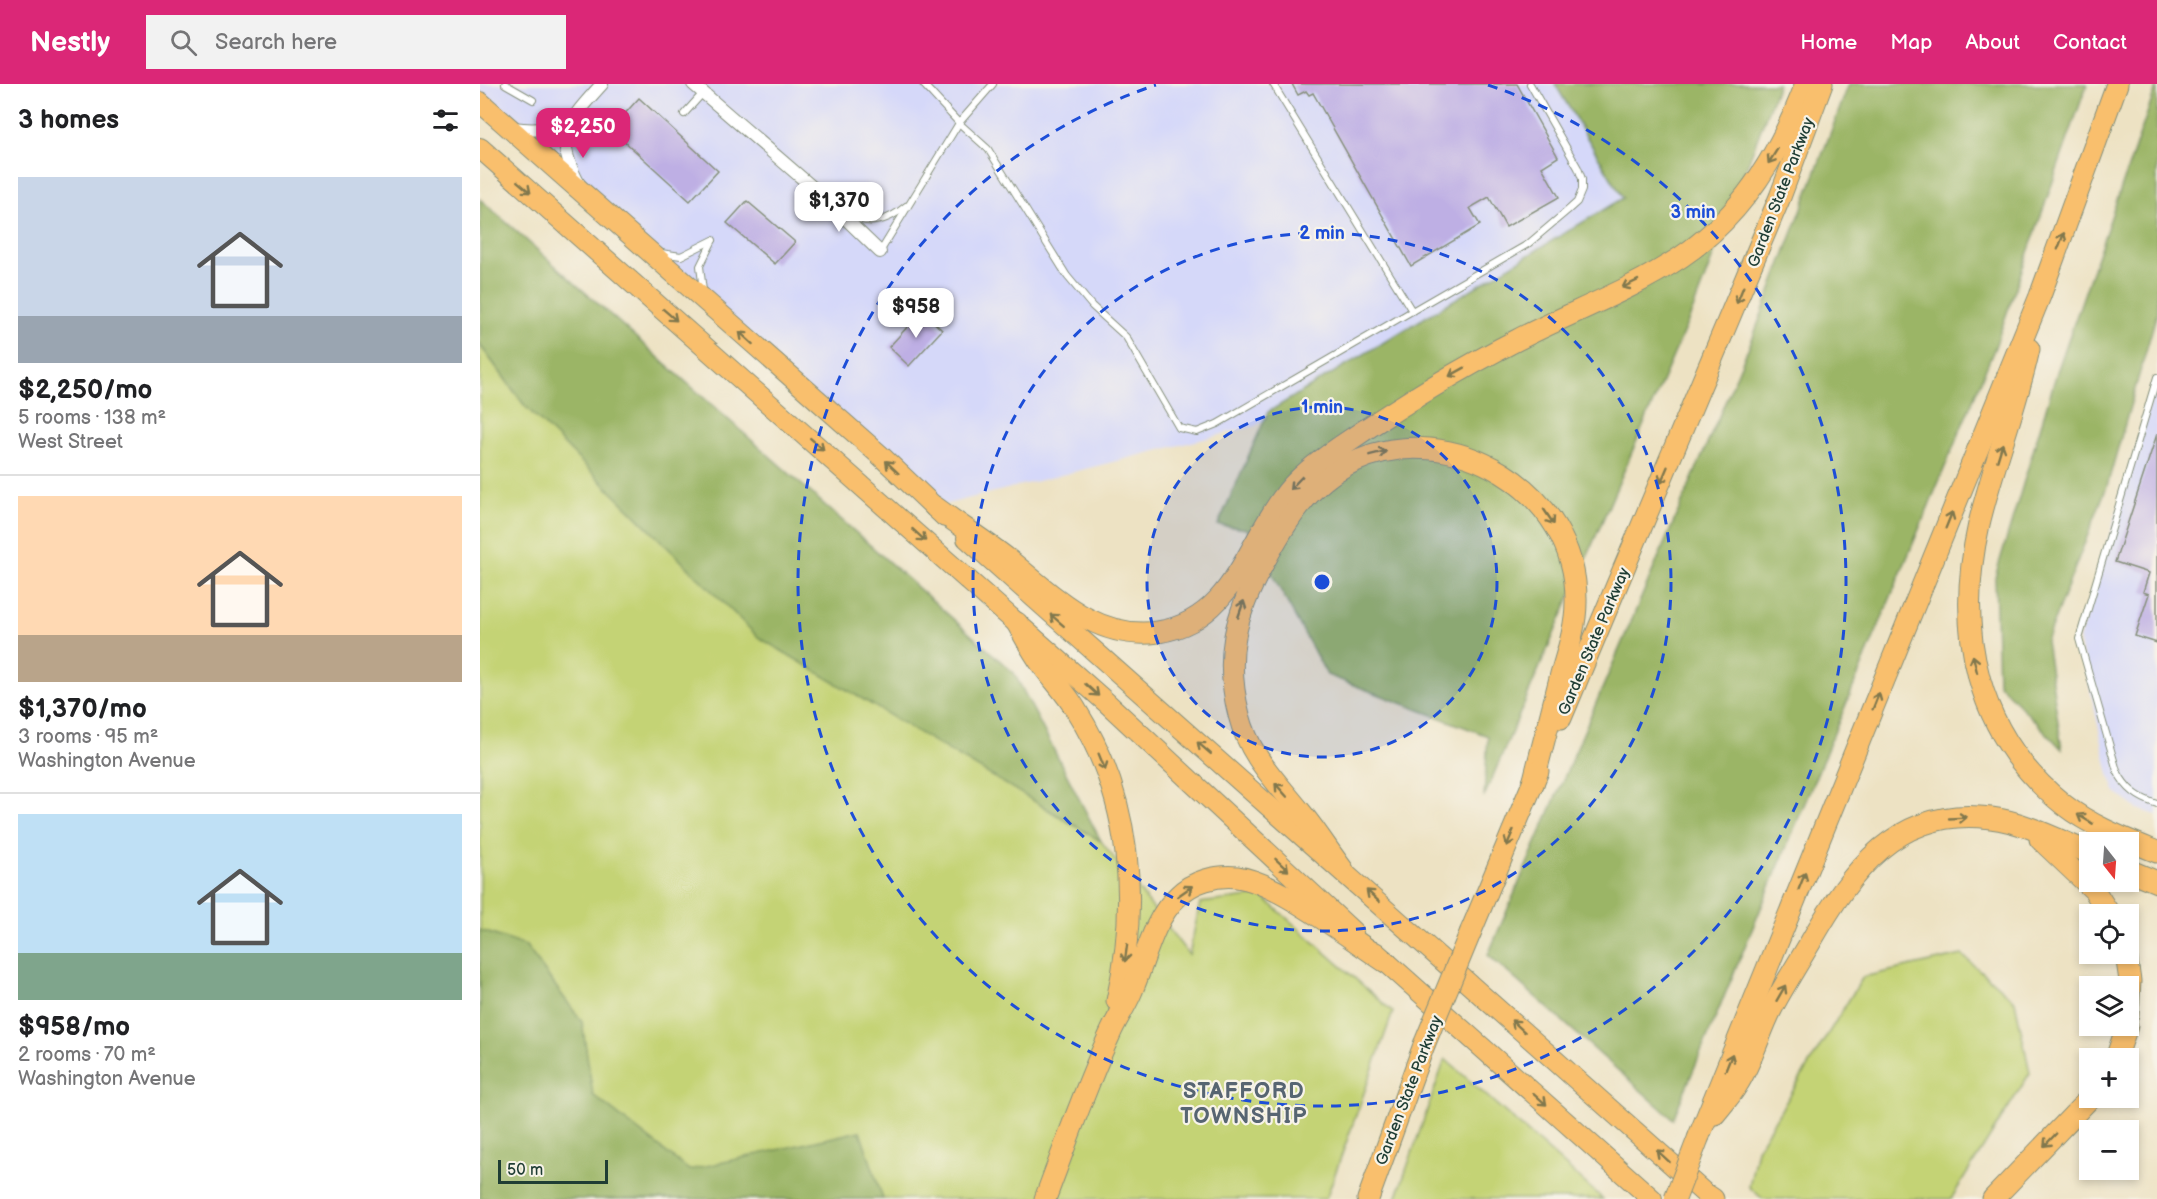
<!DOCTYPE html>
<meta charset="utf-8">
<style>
body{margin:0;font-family:"Balsamiq Sans",sans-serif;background:#f2f2f2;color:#202124;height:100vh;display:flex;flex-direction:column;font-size:22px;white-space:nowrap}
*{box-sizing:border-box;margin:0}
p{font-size:20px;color:#757577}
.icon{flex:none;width:33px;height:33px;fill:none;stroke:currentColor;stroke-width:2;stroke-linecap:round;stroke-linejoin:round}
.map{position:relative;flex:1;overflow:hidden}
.sheet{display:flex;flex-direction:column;background:#fff;width:480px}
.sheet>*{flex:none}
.needle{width:39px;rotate:163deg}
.buttons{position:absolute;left:1599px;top:748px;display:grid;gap:12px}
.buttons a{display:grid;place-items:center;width:60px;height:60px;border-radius:0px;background:#fff;box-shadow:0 3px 9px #0003;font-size:30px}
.scale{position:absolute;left:18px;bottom:15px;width:110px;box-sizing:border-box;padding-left:6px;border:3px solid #1f3d34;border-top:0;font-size:16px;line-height:21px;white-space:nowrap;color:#1f3d34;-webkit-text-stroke:4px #f7f3e8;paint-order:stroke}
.price{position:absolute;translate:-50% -51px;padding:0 14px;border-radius:12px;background:#fff;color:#222;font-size:20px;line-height:39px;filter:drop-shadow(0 2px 3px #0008)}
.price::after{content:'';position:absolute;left:50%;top:36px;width:18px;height:14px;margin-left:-9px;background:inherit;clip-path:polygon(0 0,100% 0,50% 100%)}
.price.active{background:#db2777;color:#fff}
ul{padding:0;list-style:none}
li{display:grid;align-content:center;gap:12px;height:318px;padding:0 18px}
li+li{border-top:2px solid #e0e0e0}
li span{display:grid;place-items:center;height:186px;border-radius:0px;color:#555}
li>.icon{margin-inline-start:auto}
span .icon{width:108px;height:108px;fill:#fffc;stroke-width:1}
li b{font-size:26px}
h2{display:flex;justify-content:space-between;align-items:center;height:72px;padding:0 18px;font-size:26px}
header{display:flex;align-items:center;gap:36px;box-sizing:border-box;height:84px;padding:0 30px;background:#db2777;color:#fff}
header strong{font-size:28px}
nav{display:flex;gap:33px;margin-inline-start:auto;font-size:21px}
.search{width:420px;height:54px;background:#f2f2f2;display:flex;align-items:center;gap:15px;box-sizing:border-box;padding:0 21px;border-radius:0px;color:#757577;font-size:22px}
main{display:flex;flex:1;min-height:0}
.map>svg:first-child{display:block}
.built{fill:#d5d8f9}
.green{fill:#c4d375;stroke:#728854;stroke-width:1.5}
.forest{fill:#9bb566;stroke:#5d794d;stroke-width:1.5}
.building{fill:#beafe4}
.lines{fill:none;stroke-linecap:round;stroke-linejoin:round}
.service-casing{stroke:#86907c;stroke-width:8}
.minor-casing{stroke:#86907c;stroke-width:14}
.trunk-casing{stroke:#86907c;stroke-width:22}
.motorway-casing{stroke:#86907c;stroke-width:23}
.service{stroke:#fff;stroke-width:6}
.minor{stroke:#fff;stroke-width:12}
.trunk{stroke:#f9bf6d;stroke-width:20}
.motorway{stroke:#f9bf6d;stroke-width:21}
.motorway-bridge-casing{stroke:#86907c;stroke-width:23;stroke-linecap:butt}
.motorway-bridge{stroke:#f9bf6d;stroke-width:21}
.oneway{stroke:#81784e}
.ring{fill:none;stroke:#1d4ed8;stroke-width:3;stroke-dasharray:10 8}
.labels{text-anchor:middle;stroke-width:4.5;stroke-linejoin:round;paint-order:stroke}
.street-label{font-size:16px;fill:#1f3d34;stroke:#f7f3e8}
.district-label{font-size:22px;font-weight:bold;letter-spacing:1.5px;fill:#576572;stroke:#f7f3e8}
.centre{fill:#1d4ed8;stroke:#f7f3e8;stroke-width:3}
.ring-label{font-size:18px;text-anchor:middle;font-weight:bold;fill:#1d4ed8;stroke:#f7f3e8;stroke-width:4.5;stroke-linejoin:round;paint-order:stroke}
</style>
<header>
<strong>Nestly</strong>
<div class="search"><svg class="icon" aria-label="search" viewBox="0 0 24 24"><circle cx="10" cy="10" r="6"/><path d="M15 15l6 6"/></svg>Search here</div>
<nav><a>Home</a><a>Map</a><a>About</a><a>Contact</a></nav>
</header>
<main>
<section class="sheet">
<h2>3 homes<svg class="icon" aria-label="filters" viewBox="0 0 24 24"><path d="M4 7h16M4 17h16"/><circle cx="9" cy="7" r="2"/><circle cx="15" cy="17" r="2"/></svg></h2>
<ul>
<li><span style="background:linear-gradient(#c9d6e8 75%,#9aa5b1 0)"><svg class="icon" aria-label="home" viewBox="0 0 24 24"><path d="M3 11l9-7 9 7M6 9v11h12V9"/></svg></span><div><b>$2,250/mo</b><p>5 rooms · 138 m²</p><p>West Street</p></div></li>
<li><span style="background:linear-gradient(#ffd9b3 75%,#b9a48a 0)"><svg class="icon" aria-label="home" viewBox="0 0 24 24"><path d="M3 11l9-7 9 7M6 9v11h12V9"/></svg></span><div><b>$1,370/mo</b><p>3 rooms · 95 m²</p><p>Washington Avenue</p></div></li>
<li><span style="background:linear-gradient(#bfe0f5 75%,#7fa58c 0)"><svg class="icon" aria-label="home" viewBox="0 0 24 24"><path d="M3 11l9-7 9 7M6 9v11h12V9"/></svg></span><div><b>$958/mo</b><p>2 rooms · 70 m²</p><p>Washington Avenue</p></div></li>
</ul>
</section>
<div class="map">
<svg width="1677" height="1115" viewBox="0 0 1677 1115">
<rect width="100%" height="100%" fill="#f7f3e8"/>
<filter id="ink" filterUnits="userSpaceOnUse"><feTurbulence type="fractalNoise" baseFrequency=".0167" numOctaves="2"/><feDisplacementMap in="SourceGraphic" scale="12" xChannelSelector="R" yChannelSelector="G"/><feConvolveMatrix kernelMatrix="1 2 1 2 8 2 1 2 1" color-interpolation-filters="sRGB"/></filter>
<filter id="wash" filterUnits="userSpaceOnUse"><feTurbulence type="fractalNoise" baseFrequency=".008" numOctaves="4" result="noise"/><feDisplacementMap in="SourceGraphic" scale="24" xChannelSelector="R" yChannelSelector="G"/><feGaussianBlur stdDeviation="1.35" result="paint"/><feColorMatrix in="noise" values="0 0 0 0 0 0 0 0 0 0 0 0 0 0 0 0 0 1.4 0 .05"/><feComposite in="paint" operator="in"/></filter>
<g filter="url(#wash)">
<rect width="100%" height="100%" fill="#ede2c3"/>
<!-- built -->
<g class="built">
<polygon points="0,0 1075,0 1143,114 775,342 455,423 0,18"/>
<polygon points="1677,293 1677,731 1658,725 1636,709 1629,690 1599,555"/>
</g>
<!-- green -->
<g class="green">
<polygon points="0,261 45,322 563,723 621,757 709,871 720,819 777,812 784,814 913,928 846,1115 0,1115"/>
<polygon points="1482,871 1535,917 1550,989 1471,1115 1283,1115 1269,1103 1277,1065 1383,893"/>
<polygon points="965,975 1123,1115 916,1115"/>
</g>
<!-- forest -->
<g class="forest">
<polygon points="1075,0 1298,0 1212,228 1004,713 1008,652 847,591 767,445 738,441 788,328 1143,114"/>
<polygon points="1369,0 1607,0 1515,263 1193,1035 1008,871 1273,253"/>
<polygon points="1677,1 1677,229 1627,402 1566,557 1582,665 1518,599 1515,493 1577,288"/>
<polygon points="0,115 534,589 621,757 278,553 45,322 0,261"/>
<polygon points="0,846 46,862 102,938 113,1011 209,1086 380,1047 403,1115 0,1115"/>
</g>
<g id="blocks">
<!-- building -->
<g class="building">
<polygon points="812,0 1037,0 1078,73 1062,83 1079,113 1026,143 1009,113 990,124 1000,141 931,182 833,9 829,11 826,7 818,11"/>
<polygon points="159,14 238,87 210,117 131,45"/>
<polygon points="267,117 315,158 295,180 247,139"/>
<polygon points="442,227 462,246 429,282 409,263"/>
<polygon points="1677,350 1677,559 1655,552 1669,510 1663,508 1669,489 1635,478"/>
</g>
</g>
</g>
<g filter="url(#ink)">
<use href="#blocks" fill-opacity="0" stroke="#86907c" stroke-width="1.5"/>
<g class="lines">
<defs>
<g id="service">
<polyline points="25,0 53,16"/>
<polyline points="513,0 479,39 508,65 587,192 612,222 646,253 699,344 717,348 737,340 932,227 793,0"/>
<polyline points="204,30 223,9"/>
<path d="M368,130c21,14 40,7 58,-8"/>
<polyline points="400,168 479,39 443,0"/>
<polyline points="181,169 201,172 233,156"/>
<polyline points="223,207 220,182 232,158"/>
<polyline points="932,227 1048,160 1087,127 1097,118 1102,106 1102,95 1098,84 1050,0"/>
<path d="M1677,293l-78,262 38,132c9,18 21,27 40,33"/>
</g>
<g id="minor">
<polyline points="213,0 338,108 400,168"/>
<path d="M33,44c21,3 37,2 57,-7"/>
<path d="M99,100c-27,-49 -10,-63 23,-100"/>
</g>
<g id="trunk">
<polyline points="0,18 401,372 465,433"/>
<polyline points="0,64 627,619 873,848"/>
<polyline points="487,454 1231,1115"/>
<polyline points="895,868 1172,1115"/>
</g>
<g id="motorway">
<path d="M1549,265c-13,60 -36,116 -50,175 -24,106 -4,210 85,281 27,21 61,34 93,47"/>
<path d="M455,423c24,18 50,34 74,53 45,36 87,81 149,72 72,-11 87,-82 124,-133 15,-22 38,-38 59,-53 57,-39 115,-75 176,-106 54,-28 113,-49 164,-83 61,-41 100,-106 125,-173"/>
<path d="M537,539c8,14 16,30 26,43 11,15 24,28 33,44 56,89 63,191 41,291"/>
<polyline points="1081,634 1300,113 1342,0"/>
<polyline points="1560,755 1614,806 1630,831"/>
<path d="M863,786c-15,-20 -28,-41 -44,-60 -25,-31 -50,-55 -60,-95 -15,-58 -4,-100 24,-151 22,-41 46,-82 90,-102 98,-46 225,29 223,140 0,24 -8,48 -15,72 -9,37 -19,73 -28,110"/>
<polyline points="1648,786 1677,798"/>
<polyline points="991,847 1058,687"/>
<polyline points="1646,870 1650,897 1648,931"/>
<polyline points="1636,975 1647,942"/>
<path d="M1235,1030c8,-10 16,-19 22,-29 15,-23 22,-51 34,-75 12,-23 26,-45 39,-67 41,-72 88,-138 181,-125 34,4 67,22 99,35"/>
<polyline points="1219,1052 1560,212 1637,0"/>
<polyline points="1227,1111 1233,1115"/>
<path d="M565,1115c21,-55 40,-112 65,-165 6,-14 15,-27 21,-41 14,-31 21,-73 47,-97 15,-15 38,-21 59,-19 41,5 112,61 149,85"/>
<polyline points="888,1115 944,961"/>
<polyline points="1513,1115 1610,1014"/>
</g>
</defs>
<!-- service casing -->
<use href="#service" class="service-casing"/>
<!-- minor casing -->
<use href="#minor" class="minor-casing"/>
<!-- trunk casing -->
<use href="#trunk" class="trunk-casing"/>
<!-- motorway casing -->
<use href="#motorway" class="motorway-casing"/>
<!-- service -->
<use href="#service" class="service"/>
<!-- minor -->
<use href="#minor" class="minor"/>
<!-- trunk -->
<use href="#trunk" class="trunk"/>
<!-- motorway -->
<use href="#motorway" class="motorway"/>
<defs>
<g id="motorway-bridge">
<polyline points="944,961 991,847"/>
<polyline points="1195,1115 1219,1052"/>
</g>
</defs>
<!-- motorway-bridge casing -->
<use href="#motorway-bridge" class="motorway-bridge-casing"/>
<!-- motorway-bridge -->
<use href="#motorway-bridge" class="motorway-bridge"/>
</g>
<!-- one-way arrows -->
<defs><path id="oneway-shaft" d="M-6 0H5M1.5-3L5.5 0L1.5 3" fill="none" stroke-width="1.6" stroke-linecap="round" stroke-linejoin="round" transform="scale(1.5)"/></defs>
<g class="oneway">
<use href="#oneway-shaft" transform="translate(1293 72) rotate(122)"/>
<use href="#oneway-shaft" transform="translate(44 103) rotate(41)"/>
<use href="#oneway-shaft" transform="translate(1581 157) rotate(-69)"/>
<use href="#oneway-shaft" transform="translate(1150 200) rotate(154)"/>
<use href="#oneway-shaft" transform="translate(1260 211) rotate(112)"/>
<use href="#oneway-shaft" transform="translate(190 231) rotate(41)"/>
<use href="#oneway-shaft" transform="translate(266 254) rotate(-138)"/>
<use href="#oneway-shaft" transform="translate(977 288) rotate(151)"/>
<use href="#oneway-shaft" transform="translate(337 360) rotate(41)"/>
<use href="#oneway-shaft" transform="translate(1520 368) rotate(-73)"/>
<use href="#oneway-shaft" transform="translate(898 369) rotate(-14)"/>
<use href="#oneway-shaft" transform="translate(412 383) rotate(-136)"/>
<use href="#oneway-shaft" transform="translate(1184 391) rotate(113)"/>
<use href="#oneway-shaft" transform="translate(816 399) rotate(134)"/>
<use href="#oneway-shaft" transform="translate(1069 433) rotate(56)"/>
<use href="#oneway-shaft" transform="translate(1469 436) rotate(-68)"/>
<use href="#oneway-shaft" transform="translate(439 451) rotate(42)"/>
<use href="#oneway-shaft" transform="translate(761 525) rotate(-71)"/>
<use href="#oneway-shaft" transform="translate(577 536) rotate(-139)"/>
<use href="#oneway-shaft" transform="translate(1495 580) rotate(-104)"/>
<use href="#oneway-shaft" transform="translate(612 606) rotate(42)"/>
<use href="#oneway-shaft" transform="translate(1396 617) rotate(-68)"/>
<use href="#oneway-shaft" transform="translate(724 664) rotate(-139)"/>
<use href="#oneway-shaft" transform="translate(622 678) rotate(68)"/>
<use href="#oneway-shaft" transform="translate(801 706) rotate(-132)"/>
<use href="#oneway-shaft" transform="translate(1478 734) rotate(-3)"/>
<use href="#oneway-shaft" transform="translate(1605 735) rotate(-149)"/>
<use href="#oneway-shaft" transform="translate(1030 754) rotate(113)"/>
<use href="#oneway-shaft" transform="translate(802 781) rotate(43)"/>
<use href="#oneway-shaft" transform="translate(1322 797) rotate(-68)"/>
<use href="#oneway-shaft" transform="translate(705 807) rotate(-35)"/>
<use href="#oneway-shaft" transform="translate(893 812) rotate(-138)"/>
<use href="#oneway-shaft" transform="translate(646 869) rotate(98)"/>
<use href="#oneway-shaft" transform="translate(1301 909) rotate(-60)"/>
<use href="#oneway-shaft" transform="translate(1038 942) rotate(-138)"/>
<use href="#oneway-shaft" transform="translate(1249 978) rotate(-68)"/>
<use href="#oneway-shaft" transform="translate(1060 1015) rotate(42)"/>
<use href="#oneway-shaft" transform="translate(1570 1056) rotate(134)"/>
<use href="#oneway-shaft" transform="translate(1183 1072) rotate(-138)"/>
</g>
</g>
<!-- distance rings -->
<circle cx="842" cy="498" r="175" fill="#1d4ed8" fill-opacity=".12"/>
<g class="ring">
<circle cx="842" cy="498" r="175"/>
<circle cx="842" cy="498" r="349"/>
<path d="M1008 1A524 524 0 1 1 676 1"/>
</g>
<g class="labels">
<!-- street labels -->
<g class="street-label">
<text transform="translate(1300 108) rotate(-69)" y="6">Garden State Parkway</text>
<text transform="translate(1113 557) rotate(-67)" y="6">Garden State Parkway</text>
<text transform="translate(928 1006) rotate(-69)" y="6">Garden State Parkway</text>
</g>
<!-- district labels -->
<g class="district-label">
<text x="764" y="1014">STAFFORD<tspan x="764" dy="25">TOWNSHIP</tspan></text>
</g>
</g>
<circle cx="842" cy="498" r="9" class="centre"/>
<g class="ring-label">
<text x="1213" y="134">3 min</text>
<text x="842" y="155">2 min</text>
<text x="842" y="329">1 min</text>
</g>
</svg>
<div class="buttons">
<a><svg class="needle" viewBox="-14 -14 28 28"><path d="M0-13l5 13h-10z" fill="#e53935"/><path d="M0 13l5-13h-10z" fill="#757577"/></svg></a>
<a><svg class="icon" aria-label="locate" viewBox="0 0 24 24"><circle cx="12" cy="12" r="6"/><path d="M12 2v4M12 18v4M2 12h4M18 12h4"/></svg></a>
<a><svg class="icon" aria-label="layers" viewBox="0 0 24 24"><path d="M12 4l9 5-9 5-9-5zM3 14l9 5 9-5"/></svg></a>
<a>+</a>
<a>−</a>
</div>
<div class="scale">50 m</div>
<b class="price active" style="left:103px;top:75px">$2,250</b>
<b class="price" style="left:359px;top:149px">$1,370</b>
<b class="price" style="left:436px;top:255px">$958</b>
</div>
</main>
